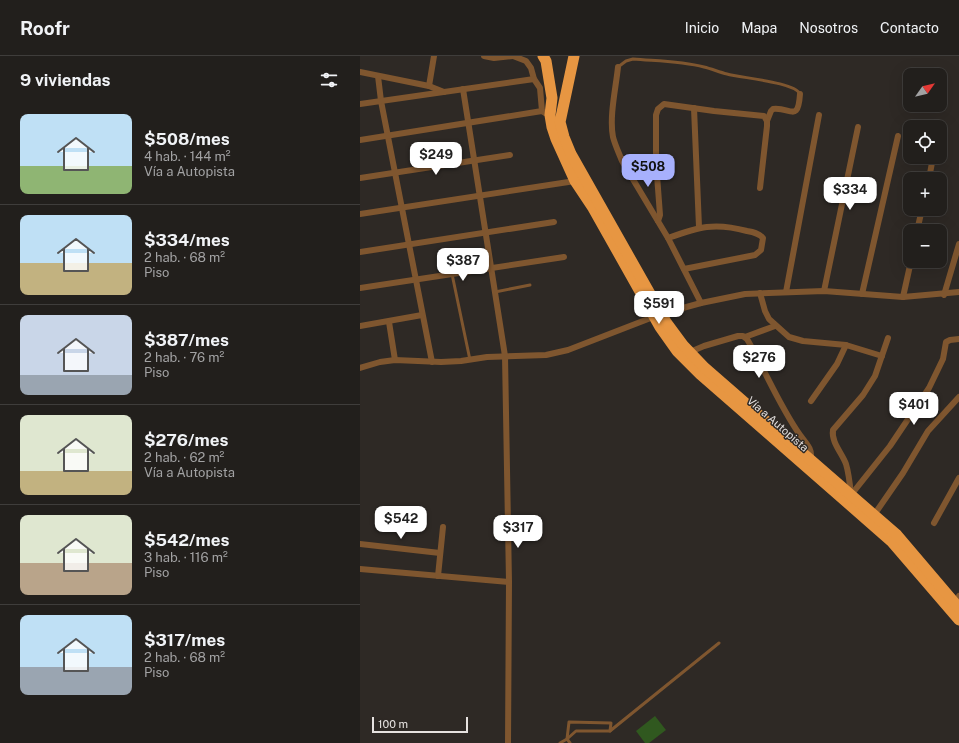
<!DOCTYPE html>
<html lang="es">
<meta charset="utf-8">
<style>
body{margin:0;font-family:"Public Sans",sans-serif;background:#2e2c29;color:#f1f3f6;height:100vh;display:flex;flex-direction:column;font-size:15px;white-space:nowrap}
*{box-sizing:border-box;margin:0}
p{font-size:13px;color:#a2a2a3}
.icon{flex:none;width:22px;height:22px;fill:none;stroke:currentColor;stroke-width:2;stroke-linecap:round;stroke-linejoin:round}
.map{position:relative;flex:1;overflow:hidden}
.drawer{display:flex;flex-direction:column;background:#221f1c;width:360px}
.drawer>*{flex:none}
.needle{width:26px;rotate:56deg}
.controls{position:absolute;left:543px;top:12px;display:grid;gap:8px}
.controls a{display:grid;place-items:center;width:44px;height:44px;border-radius:8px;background:#221f1c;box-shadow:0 4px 16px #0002,0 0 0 1px #3f3d3b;font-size:20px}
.scale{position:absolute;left:12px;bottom:10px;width:96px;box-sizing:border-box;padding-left:4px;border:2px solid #e6e2e0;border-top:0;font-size:11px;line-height:14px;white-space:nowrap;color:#e6e2e0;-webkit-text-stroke:3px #2e2925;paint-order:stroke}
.price{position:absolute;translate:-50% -34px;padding:0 9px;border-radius:8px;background:#fff;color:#222;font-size:13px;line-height:26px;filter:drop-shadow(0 1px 2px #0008)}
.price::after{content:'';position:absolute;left:50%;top:24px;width:12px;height:9px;margin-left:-6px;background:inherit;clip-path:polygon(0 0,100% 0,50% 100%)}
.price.current{background:#a7b0fc;color:#111}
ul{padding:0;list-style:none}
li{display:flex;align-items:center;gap:12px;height:100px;padding:0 20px}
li+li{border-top:1px solid #3f3d3b}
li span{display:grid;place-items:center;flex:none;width:112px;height:80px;border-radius:8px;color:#555}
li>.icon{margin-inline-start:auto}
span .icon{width:48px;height:48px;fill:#fffc;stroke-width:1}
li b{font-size:17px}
h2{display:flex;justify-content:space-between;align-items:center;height:48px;padding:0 20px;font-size:17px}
header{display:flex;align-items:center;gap:24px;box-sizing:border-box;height:56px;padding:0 20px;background:#221f1c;border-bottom:1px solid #3f3d3b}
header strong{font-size:19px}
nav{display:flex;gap:22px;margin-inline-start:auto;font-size:14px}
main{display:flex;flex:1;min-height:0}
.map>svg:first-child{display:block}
.green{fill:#30581f}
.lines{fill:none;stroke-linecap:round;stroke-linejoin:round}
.lane{stroke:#7f562f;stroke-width:3}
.street{stroke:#7f562f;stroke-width:6}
.highway{stroke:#e79642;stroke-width:11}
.labels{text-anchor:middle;stroke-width:3;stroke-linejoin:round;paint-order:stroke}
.street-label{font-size:11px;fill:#e6e2e0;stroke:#2e2925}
</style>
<header>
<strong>Roofr</strong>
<nav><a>Inicio</a><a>Mapa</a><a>Nosotros</a><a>Contacto</a></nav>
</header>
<main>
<section class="drawer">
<h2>9 viviendas<svg class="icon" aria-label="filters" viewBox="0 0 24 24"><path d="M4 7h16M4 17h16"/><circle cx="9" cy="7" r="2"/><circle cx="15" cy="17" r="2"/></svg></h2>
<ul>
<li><span style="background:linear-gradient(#bfe0f5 65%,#8fb573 0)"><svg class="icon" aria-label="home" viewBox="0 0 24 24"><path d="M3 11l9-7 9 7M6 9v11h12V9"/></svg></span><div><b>$508/mes</b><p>4 hab. · 144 m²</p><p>Vía a Autopista</p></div></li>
<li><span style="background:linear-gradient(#bfe0f5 60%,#c2b280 0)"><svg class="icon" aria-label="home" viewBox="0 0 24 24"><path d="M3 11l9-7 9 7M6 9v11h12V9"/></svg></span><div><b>$334/mes</b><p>2 hab. · 68 m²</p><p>Piso</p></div></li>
<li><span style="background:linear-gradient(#c9d6e8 75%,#9aa5b1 0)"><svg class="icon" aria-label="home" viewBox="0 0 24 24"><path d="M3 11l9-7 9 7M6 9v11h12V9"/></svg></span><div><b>$387/mes</b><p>2 hab. · 76 m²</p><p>Piso</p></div></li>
<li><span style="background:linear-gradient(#dfe7d0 70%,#c2b280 0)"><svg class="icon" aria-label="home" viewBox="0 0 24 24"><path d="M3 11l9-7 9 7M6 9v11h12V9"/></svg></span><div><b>$276/mes</b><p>2 hab. · 62 m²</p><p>Vía a Autopista</p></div></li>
<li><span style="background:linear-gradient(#dfe7d0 60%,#b9a48a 0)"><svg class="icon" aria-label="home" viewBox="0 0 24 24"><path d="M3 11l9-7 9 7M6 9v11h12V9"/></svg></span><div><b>$542/mes</b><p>3 hab. · 116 m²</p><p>Piso</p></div></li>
<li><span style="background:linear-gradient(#bfe0f5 65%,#9aa5b1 0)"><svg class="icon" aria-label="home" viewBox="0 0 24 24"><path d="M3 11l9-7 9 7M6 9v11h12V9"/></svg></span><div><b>$317/mes</b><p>2 hab. · 68 m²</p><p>Piso</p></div></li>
</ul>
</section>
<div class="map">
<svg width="599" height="687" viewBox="0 0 599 687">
<rect width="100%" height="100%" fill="#2e2925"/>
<!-- green -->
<polygon class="green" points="295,660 306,674 289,687 285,687 276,675"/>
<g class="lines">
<!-- lane -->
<g class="lane">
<path d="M258,11l8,-6 7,-2c23,2 48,2 71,8 8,2 15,5 23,7 14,4 68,8 73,20"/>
<polyline points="92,218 110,304"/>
<polyline points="135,236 170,229"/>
<polyline points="200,687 207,683 216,675 250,675 359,587"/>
<polyline points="210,687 207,683 209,666 251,667 250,675"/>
</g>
<!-- street -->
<g class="street">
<polyline points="124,0 134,2 153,0"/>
<polyline points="153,0 166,5 171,12 174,23 180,32 182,55 185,57"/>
<path d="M258,11c-2,20 -9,50 -5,70 2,8 6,16 9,24l46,77 33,65"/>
<polyline points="0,16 69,30 84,36"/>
<polyline points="18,20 21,45 72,306"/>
<polyline points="69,30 74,0"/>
<polyline points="103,33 145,300 149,526 148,687"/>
<polyline points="0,48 174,23"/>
<polyline points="334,52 339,171"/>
<path d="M407,65l4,-10 2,-2c18,-2 25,14 27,-15"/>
<polyline points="0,84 182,55"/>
<polyline points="0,122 150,99"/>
<polyline points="569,123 573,101"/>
<polyline points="0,158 215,125"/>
<polyline points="298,165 300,159 296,106 296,59 298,53 304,48 354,55 404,60 407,65 407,70 400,132"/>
<polyline points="557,175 562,153"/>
<path d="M308,182c31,-11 46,-16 79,-7 6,1 12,2 16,7l-2,12 -6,5 -71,14"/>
<polyline points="0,196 194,166"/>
<polyline points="0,232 204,201"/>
<polyline points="464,235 498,71"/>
<polyline points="426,236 459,59"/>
<polyline points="400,237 405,255 409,263 429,281 443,285 486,289 522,300"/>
<polyline points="502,238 538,80"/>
<polyline points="584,239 599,188"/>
<polyline points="543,241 551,205"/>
<polyline points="29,266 35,304"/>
<polyline points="0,270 62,259"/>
<polyline points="385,281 415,270"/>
<path d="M330,296l14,-6 34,-10h5l4,3c18,31 32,66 53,96 5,7 14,15 10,24"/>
<polyline points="0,312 20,306 35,304 81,306 101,305 127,301 186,299 208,294 301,258 341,247 385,238 464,235 543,241 599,236"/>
<polyline points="451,345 477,308 486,289"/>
<polyline points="491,439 530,390 569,332 583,303 586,286 590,284 599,283"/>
<path d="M491,439c-1,-10 -2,-21 -5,-31 -4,-11 -15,-22 -13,-34l30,-35 12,-19 13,-38"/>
<polyline points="514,459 543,417 568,375 599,341"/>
<polyline points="574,467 599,422"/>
<polyline points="0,488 80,497"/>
<polyline points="0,513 149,526"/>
<polyline points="78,520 83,471"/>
<polyline points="594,549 599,540"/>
</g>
<!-- highway -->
<g class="highway">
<polyline points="183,0 186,5 192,42 190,59 192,71 196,83 215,125 233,152 300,271 317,295 340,318 531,485 599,564"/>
<polyline points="214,0 200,66 204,81 211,98 306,266 323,289 345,312 537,479 599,552"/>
</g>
</g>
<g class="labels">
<!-- street labels -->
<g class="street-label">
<text transform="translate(418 368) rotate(41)" y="4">Vía a Autopista</text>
</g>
</g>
</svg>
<div class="controls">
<a><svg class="needle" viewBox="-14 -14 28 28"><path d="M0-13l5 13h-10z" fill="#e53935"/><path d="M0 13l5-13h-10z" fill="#a2a2a3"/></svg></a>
<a><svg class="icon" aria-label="locate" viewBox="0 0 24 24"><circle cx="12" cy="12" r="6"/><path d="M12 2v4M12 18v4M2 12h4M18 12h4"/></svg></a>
<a>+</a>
<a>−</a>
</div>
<div class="scale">100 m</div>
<b class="price" style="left:76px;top:120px">$249</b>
<b class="price current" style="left:288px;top:132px">$508</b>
<b class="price" style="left:490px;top:155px">$334</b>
<b class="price" style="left:103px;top:226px">$387</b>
<b class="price" style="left:299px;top:269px">$591</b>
<b class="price" style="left:399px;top:323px">$276</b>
<b class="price" style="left:554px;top:370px">$401</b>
<b class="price" style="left:41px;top:484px">$542</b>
<b class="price" style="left:158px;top:493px">$317</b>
</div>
</main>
